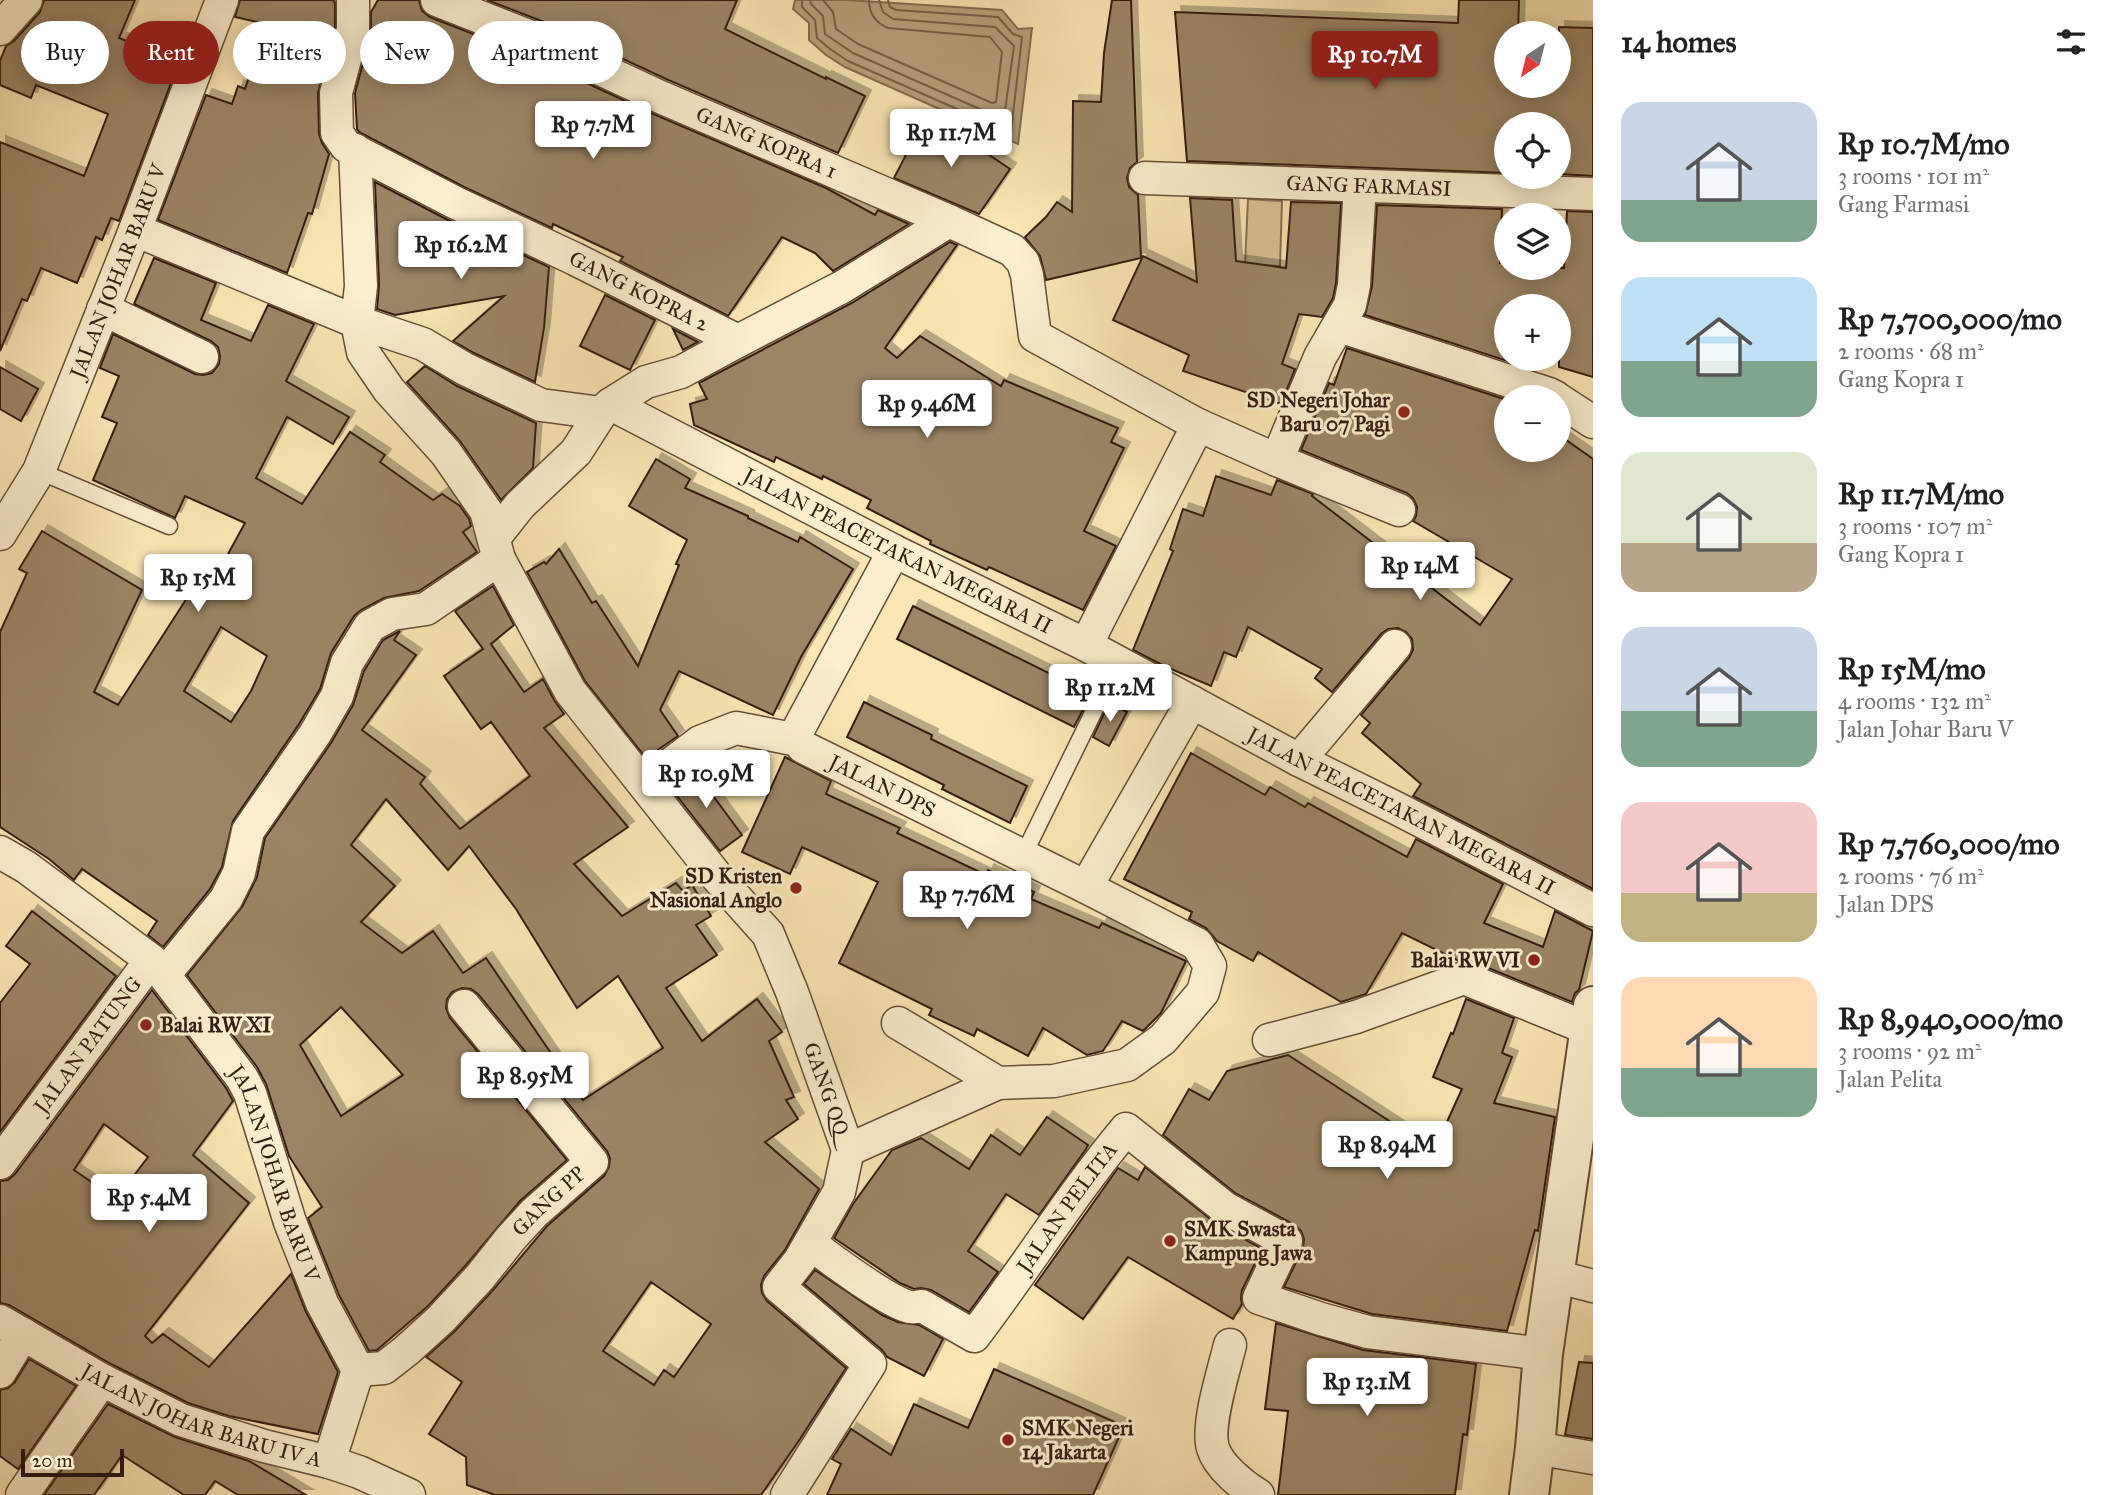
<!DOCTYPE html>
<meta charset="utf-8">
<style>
body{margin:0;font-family:"IM FELL Great Primer",serif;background:#f6f6f6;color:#202124;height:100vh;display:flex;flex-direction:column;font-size:26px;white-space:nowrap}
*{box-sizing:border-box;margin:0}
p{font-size:23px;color:#757577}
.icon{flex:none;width:38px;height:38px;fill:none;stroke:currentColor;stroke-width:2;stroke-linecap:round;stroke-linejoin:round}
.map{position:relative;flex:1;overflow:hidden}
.panel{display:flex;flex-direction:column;background:#fff;width:525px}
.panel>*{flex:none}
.banner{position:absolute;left:21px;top:21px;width:665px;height:63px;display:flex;gap:14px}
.needle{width:46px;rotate:215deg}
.controls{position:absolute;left:1494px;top:21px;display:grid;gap:14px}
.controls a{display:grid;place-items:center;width:77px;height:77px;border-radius:50%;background:#fff;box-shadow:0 4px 18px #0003;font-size:35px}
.scale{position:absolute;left:21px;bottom:18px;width:103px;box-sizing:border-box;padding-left:7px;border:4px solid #361c0f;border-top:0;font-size:19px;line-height:24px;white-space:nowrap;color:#361c0f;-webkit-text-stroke:5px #fcefce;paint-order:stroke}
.price{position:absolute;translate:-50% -60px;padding:0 16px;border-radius:7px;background:#fff;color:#222;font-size:23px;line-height:46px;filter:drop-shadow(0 2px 4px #0008)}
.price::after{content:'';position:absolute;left:50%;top:42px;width:21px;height:16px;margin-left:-10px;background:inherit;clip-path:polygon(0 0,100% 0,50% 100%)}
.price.current{background:#8f2418;color:#fff}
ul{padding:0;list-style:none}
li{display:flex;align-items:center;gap:21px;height:175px;padding:0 28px}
li span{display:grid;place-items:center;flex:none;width:196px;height:140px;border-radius:21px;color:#555}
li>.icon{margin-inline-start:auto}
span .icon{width:84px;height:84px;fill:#fffc;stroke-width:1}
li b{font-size:30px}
h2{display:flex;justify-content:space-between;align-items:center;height:84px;padding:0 28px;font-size:30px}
.tag{padding:0 24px;border-radius:32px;background:#fff;box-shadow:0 4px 18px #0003;font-size:24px;line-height:63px}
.tag.current{background:#8f2418;color:#fff}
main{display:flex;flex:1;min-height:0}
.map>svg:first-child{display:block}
.green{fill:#dac498;stroke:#887054;stroke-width:2}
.water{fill:#b8a17c;stroke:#846c50;stroke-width:2}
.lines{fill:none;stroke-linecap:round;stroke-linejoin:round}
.shore{stroke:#775e46;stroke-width:2}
.building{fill:#9c8565;stroke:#361c0f;stroke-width:2;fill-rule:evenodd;filter:url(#shadow)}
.service-casing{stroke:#674e38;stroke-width:19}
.minor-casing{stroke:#674e38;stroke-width:35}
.tertiary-casing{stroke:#674e38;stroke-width:42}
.service{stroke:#fcefce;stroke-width:16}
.minor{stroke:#fcefce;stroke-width:32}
.tertiary{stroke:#fcefce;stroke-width:38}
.poi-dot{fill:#8f2418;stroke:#fcefce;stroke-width:2.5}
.labels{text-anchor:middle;stroke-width:6;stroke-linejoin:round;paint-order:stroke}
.street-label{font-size:21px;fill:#361c0f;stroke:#fcefce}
.poi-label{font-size:21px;font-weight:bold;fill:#361c0f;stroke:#fcefce;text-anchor:end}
</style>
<main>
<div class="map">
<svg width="1593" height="1495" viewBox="0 0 1593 1495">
<defs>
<filter id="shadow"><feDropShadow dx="6" dy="-6" stdDeviation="0" flood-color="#0004"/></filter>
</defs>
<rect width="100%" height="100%" fill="#fbe6b4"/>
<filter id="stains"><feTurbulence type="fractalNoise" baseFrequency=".00286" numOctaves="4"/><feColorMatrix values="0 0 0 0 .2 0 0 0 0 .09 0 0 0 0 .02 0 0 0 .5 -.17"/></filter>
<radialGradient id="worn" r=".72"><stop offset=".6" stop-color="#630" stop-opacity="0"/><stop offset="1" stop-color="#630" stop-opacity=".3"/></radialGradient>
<!-- green -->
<polygon class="green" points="1248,199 1282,201 1280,266 1245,265"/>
<!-- water -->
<polygon class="water" points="795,0 847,0 1002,10 1018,29 1032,28 1018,144 845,67 826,55 809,40 809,23 793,9"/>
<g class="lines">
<!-- shore -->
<g class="shore">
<polyline points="802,0 802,7 815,20 817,38 830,49 848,61 1007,131 1011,131 1022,37 1013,34 998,17 896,10 890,7 888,0"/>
<polyline points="810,0 811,4 823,16 825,34 853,53 1000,118 1004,118 1014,46 995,27 893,19 883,12 879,0"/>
<path d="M823,0l10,12 3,17 22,15 134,59 4,-1 6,-50 -12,-15 -102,-9c-12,-5 -19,-14 -19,-28"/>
</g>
</g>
<!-- building -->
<g class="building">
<polygon points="44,0 135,0 119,38 169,58 160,80 171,83 119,221 111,218 102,240 96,237 77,283 41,268 27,301 22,299 0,351 0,142 84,176 108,114 36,85 31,98 0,85 0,61 6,46 14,41 40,12"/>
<polygon points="240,0 333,0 335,3 335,27 318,93 319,134 322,143 329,154 312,214 308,213 287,273 158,220 206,95 232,104 238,86 245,89 266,24 235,17"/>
<polygon points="378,0 419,0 422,11 430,17 529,56 651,113 826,188 875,215 878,210 909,224 833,271 815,253 782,237 728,316 620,261 623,257 553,224 552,228 464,187 359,132 357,129 355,93 371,33 371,12"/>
<polygon points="487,0 737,0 725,29 826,79 826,77 865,96 838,153 666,79 544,22"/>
<polygon points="1112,0 1131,0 1137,162 1130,168 1127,178 1129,187 1138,195 1141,258 1046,280 1040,256 1025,237 1046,217 1057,202 1072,212 1073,101 1101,102 1104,53"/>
<polygon points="1459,0 1519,0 1518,33 1507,33 1507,86 1559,86 1559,27 1593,28 1593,176 1559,174 1559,124 1507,124 1507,173 1187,161 1175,12 1458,23"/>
<polygon points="924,120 985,152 1010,169 979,214 894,178"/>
<polygon points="375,182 448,220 549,267 544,328 535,382 474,353 453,341 504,296 395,315 377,309 379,285"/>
<polygon points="1190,198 1232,200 1236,261 1286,268 1291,202 1341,203 1336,283 1333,298 1322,317 1299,314 1282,364 1295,369 1281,404 1183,371 1189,355 1113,320 1143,256 1197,282"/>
<polygon points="1377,205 1502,209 1500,263 1507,263 1507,268 1564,268 1567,211 1593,212 1593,377 1559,367 1559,306 1507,306 1507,359 1535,359 1532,369 1365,315 1372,286"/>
<polygon points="950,242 957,245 885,348 897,358 920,336 1001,386 1004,380 1118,428 1111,442 1124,448 1084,531 1116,546 1083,610 989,567 987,570 930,544 931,541 867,508 871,500 823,476 822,479 776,457 774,462 694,425 690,404 707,399 699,383 852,303"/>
<path d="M154,258l62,25 -15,37 50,21 17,-36 46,19 -28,57 63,36 -16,27 -46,-27 -31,61 46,26 48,-72 35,23 -5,7 53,38 9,-6 18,12 9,13 2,7 -8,6 14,20 -58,39 -35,7 -23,12 -7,6 -23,37 -11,36 -21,35 -66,97 -11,46 -12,22 -47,58 -15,-12 9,-14 -75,-52 -8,11 -25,-21 -49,-32v-195l27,-59 -8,-4 23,-38 100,59 -48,102 24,13 87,-135 11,6 29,-53 -60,-27 -10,22 -82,-38 24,-57 -15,-6 17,-41 -19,-8 13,-34 82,40 8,1 9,-2 7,-9 1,-8 -2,-9 -7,-6 -77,-37zM221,627l46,29 -16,35 -20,31 -47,-31z"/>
<polygon points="605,295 655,320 630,370 580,346"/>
<polygon points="673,329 698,342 683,350"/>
<polygon points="1347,348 1507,400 1507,450 1559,450 1559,435 1593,459 1593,889 1413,796 1421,784 1362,733 1370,723 1361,715 1409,658 1413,650 1412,639 1406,632 1398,628 1388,629 1381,634 1332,692 1315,678 1322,669 1248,627 1236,657 1224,652 1211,686 1164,666 1133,650 1173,551 1170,549 1183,509 1203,516 1216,476 1271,495 1277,480 1313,494 1312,496 1480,625 1512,579 1413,521 1416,516 1417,507 1413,498 1407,493 1301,450 1329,383 1334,385"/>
<polygon points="425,366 457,386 536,423 533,468 501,500 460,441 407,382"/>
<polygon points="0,367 38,389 21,421 0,409"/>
<polygon points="656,459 690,479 685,488 748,516 748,518 798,542 800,537 853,569 801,657 773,715 679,671 660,710 678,736 646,758 585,681 527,572 544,562 546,564 559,549 592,603 596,601 638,666 679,565 676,564 687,540 629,506"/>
<path d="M493,586l21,39 -23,19 33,48 19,-13 11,21 10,14 -20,14 84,99 -54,37 48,52 54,-33 7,8 9,-6 19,31 -15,9 21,30 -51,33 36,53 55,-42 25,33 -13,9 25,56 -8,3 12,19 -33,23 54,47 -34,61 -21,26 -3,9 1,8 5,8 79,67 -46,71 -39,56h-266l-28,-10 -1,-28 -37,-23 33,-52 -36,-25 28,-25 40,-43 53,-63 57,-50 5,-9 1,-9 -3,-7 -129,-157 -7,-5 -9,-1 -10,4 -5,7 -1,9 4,10 117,142 -47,41 -54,64 -38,41 -51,44 -8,1 -30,-56 -31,-77 14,-11 -33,-51 -23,-72 -9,-17 -70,-92 55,-68 15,-30 8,-39 66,-95 22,-38 11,-34 19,-31 17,-9 -6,9 22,15 -54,75 63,47 -5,7 40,45 70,-53 -39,-54 -10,7 -37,-53 39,-27 -28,-38zM386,799l62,71 21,-24 47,63 61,99 41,-32 45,72 -80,52 -97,-142 -23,15 -30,-42 -31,22 -41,-31 34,-36 -44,-41zM341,1007l62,68 -62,41 -41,-71zM651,1282l60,42 -37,53 -10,-7 -10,15 -51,-34z"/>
<polygon points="913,606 1091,694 1074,727 897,639"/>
<polygon points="864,702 932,735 931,739 1027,786 1010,823 942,789 944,785 847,737"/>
<polygon points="1109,703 1127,712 1109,746 1093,737"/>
<polygon points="1191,753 1265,795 1270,787 1305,807 1308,803 1407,857 1416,839 1503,884 1484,923 1543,947 1555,911 1593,931 1579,990 1575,993 1572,1002 1471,961 1459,961 1402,933 1366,994 1341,1002 1258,952 1253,961 1217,941 1206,928 1189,919 1192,912 1124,879"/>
<polygon points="785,757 831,781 826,794 900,828 897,833 986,875 988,870 1034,892 1031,899 1099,928 1102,923 1186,961 1161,1013 1143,1031 1122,1021 1103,1051 1087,1055 1043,1028 1028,1056 977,1029 974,1036 929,1015 932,1009 839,963 878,882 802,847 790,874 742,852"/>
<polygon points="694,770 742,835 720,851 670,787"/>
<polygon points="32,911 116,976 0,1132 0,1003 30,964 6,946"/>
<path d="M152,990l74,98 7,13 -40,54 56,48 -104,133 7,7 11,-9 46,33 82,-93 15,38 32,60 -20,62 -89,-18 -41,-13 -77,-39 -102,-59 -9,-2v-122l8,-1 7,-6zM104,1124l44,33 -32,42 -42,-29z"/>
<polygon points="1466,999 1514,1018 1502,1053 1512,1057 1494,1103 1555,1117 1538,1231 1535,1230 1507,1331 1372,1314 1284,1287 1303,1248 1304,1239 1301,1231 1295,1225 1235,1193 1163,1135 1189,1089 1209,1100 1227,1071 1288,1055 1434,1150 1462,1089 1433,1077 1451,1033 1453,1034"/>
<polygon points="1047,1117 1088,1145 1086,1149 1039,1215 1006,1194 968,1251 998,1272 969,1312 931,1290 921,1288 914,1289 900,1283 834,1238 853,1204 892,1150 921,1138 969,1169 991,1135 1020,1155"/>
<polygon points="1145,1167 1214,1222 1262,1249 1242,1290 1241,1299 1242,1304 1233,1319 1128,1257 1083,1319 1035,1285 1118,1168 1138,1180"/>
<polygon points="815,1270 882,1315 898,1322 919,1325 943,1339 924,1376 887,1357 882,1350 804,1284"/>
<polygon points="1276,1323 1363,1350 1476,1364 1467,1435 1463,1434 1455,1495 1278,1495 1288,1411 1265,1409"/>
<polygon points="29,1359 76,1386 18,1469 0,1456 0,1390 8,1388 15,1382"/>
<polygon points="1579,1362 1593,1363 1593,1439 1565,1435"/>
<polygon points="994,1369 1124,1426 1093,1495 827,1495 841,1464 832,1459 851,1429 891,1455 914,1404 968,1428"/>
<polygon points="108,1404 175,1437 249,1461 306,1495 238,1495 215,1481 205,1495 184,1495 122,1455 94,1495 44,1495"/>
</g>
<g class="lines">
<defs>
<g id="service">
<polyline points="39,471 169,526"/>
<polyline points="1023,856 1118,662"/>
</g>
<g id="minor">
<path id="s1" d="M353,0v29l-17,64 1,40 9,13 110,57 119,56 163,82 -57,31 -35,10 -35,22 -10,9 -25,39 -56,53 -26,33"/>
<path id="s2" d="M437,0l99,39 122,57 291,125 63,29 11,12 4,13 8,61 163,89 79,35 122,50"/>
<polyline points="0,29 26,0"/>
<path id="s3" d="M355,150l6,136 -4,36 6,30 26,38 57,63 40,58 13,48 71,132 148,187 50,56 24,58 56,158 -9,42 -39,68 -21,27 91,77 -83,131"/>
<path id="s4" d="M1145,178l448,16"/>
<polyline points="135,230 357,322 423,344 465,369 541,405 601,413"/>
<polyline points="103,309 202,357"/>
<polyline points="1339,326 1549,394 1555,397"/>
<polyline points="738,341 842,287 949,221"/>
<polyline points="1559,400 1593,422"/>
<path id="s5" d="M611,404l283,147 192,94 213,115 97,48 197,102"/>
<polyline points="1277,460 1320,357 1350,305 1354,285 1360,186"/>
<path id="s6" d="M0,534l39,-63 96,-241 87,-230"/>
<path id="s7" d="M894,551l-96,179v10l5,7 283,140 111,57 13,22 -7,26 -40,47 -36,26 -73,16 -56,2 -100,-60"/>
<polyline points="1086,645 1198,425"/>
<polyline points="1299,760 1395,646"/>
<polyline points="641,780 663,770 700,742 736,728 798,740"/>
<path id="s8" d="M0,852l26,15 125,93 13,15 78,103 8,15 40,129 32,81 36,67 -29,92"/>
<polyline points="1086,887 1192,702"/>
<polyline points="164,975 226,899 239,873 248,831 315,734 337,696 347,663 370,626 392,614 426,609 499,559"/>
<polyline points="1269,1040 1356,1017 1464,978 1589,1029"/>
<polyline points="848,1150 998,1083"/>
<path id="s9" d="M0,1163l151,-203"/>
<path id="s10" d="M810,1243c16,13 85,64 101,64 4,1 7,-1 11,-1l52,30c52,-68 97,-141 152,-207l99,79 61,33 -27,57 62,21 47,13 175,22"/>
<polyline points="1555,1276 1593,1286"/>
<path id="s11" d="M0,1321l102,59 79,40 83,26 65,16 30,10 50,23"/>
<path d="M1230,1345c-6,25 -24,80 -17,103 5,18 30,38 45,47"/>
<path id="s12" d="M358,1370l26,-2 23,-18 34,-31 39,-42 31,-39 23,-25 58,-51 -128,-156"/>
<polyline points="0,1372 23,1334"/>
<polyline points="1535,1448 1593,1458"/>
<polyline points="22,1495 102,1380"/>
</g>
<polyline id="tertiary" points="1529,1495 1535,1448 1543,1354 1593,1006"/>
</defs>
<!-- service casing -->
<use href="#service" class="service-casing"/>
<!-- minor casing -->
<use href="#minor" class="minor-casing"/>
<!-- tertiary casing -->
<use href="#tertiary" class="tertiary-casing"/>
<!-- service -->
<use href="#service" class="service"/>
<!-- minor -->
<use href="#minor" class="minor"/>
<!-- tertiary -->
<use href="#tertiary" class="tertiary"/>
</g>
<!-- markers -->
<g class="poi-dot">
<circle cx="1404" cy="412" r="7"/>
<circle cx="796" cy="888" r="7"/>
<circle cx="1534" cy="960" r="7"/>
<circle cx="146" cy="1025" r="7"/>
<circle cx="1170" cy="1241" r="7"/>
<circle cx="1008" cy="1440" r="7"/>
</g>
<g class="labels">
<!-- street labels -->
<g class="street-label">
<text dy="7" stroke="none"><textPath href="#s2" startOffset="359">GANG KOPRA 1</textPath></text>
<text dy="7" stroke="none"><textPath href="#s4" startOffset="224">GANG FARMASI</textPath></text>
<text dy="7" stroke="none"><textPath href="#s6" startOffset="289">JALAN JOHAR BARU V</textPath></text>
<text dy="7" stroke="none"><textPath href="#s1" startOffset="478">GANG KOPRA 2</textPath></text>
<text dy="7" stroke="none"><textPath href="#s5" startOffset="322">JALAN PEACETAKAN MEGARA II</textPath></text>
<text dy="7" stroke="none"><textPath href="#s7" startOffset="310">JALAN DPS</textPath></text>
<text dy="7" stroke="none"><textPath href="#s5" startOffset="889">JALAN PEACETAKAN MEGARA II</textPath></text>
<text dy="7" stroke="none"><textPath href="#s9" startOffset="147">JALAN PATUNG</textPath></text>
<text dy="7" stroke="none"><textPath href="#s3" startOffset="1083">GANG QQ</textPath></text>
<text dy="7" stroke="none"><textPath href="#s8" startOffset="436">JALAN JOHAR BARU V</textPath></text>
<text dy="7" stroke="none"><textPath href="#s12" startOffset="261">GANG PP</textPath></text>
<text dy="7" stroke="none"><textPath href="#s10" startOffset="350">JALAN PELITA</textPath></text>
<text dy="7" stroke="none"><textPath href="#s11" startOffset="224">JALAN JOHAR BARU IV A</textPath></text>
</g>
<!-- poi labels -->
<g class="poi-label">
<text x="1390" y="407">SD Negeri Johar<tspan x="1390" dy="24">Baru 07 Pagi</tspan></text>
<text x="782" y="883">SD Kristen<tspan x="782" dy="24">Nasional Anglo</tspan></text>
<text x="1520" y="967">Balai RW VI</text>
<text x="160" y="1032" text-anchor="start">Balai RW XI</text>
<text x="1184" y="1236" text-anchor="start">SMK Swasta<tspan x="1184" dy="24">Kampung Jawa</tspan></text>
<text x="1022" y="1435" text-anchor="start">SMK Negeri<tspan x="1022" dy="24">14 Jakarta</tspan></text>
</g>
</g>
<rect width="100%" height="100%" filter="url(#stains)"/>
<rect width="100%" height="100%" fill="url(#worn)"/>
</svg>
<div class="controls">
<a><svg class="needle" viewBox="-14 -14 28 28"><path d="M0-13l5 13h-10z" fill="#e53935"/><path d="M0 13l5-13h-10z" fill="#757577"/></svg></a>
<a><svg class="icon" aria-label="locate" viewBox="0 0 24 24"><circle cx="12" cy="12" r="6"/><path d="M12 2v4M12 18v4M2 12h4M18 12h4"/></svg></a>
<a><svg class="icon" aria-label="layers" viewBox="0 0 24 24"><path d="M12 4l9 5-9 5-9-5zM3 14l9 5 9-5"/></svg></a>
<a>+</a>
<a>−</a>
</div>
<div class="scale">20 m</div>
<b class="price current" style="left:1375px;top:91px">Rp 10.7M</b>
<b class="price" style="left:593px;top:161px">Rp 7.7M</b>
<b class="price" style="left:951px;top:169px">Rp 11.7M</b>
<b class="price" style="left:461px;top:281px">Rp 16.2M</b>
<b class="price" style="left:927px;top:440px">Rp 9.46M</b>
<b class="price" style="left:1420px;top:602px">Rp 14M</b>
<b class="price" style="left:198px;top:614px">Rp 15M</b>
<b class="price" style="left:1110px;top:724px">Rp 11.2M</b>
<b class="price" style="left:706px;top:810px">Rp 10.9M</b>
<b class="price" style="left:967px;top:931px">Rp 7.76M</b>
<b class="price" style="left:525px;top:1112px">Rp 8.95M</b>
<b class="price" style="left:1387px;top:1181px">Rp 8.94M</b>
<b class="price" style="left:149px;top:1234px">Rp 5.4M</b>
<b class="price" style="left:1367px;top:1418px">Rp 13.1M</b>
<div class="banner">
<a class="tag">Buy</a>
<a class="tag current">Rent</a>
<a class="tag">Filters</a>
<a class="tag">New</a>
<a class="tag">Apartment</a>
</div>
</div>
<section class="panel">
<h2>14 homes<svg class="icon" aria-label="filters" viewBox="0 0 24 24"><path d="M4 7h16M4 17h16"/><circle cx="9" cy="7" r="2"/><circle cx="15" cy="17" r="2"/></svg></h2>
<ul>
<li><span style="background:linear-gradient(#c9d6e8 70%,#7fa58c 0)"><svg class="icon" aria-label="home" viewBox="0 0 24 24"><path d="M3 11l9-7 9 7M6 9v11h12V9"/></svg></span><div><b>Rp 10.7M/mo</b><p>3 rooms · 101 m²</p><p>Gang Farmasi</p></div></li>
<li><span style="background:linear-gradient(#bfe0f5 60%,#7fa58c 0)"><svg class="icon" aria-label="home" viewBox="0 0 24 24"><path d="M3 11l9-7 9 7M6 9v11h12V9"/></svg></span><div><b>Rp 7,700,000/mo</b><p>2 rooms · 68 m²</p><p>Gang Kopra 1</p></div></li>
<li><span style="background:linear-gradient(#dfe7d0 65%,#b9a48a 0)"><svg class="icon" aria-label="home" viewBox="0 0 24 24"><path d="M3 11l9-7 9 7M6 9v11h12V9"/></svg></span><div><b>Rp 11.7M/mo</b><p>3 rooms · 107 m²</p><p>Gang Kopra 1</p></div></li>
<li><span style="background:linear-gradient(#c9d6e8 60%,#7fa58c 0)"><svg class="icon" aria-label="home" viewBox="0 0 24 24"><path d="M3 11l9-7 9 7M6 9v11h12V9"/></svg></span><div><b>Rp 15M/mo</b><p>4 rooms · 132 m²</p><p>Jalan Johar Baru V</p></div></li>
<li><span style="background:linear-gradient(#f6c9c9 65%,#c2b280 0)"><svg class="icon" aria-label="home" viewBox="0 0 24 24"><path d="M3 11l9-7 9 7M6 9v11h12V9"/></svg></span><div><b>Rp 7,760,000/mo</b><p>2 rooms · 76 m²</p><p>Jalan DPS</p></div></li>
<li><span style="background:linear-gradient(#ffd9b3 65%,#7fa58c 0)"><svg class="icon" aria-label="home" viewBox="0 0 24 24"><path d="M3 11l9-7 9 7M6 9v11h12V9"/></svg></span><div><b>Rp 8,940,000/mo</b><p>3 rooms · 92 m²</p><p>Jalan Pelita</p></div></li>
</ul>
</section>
</main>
